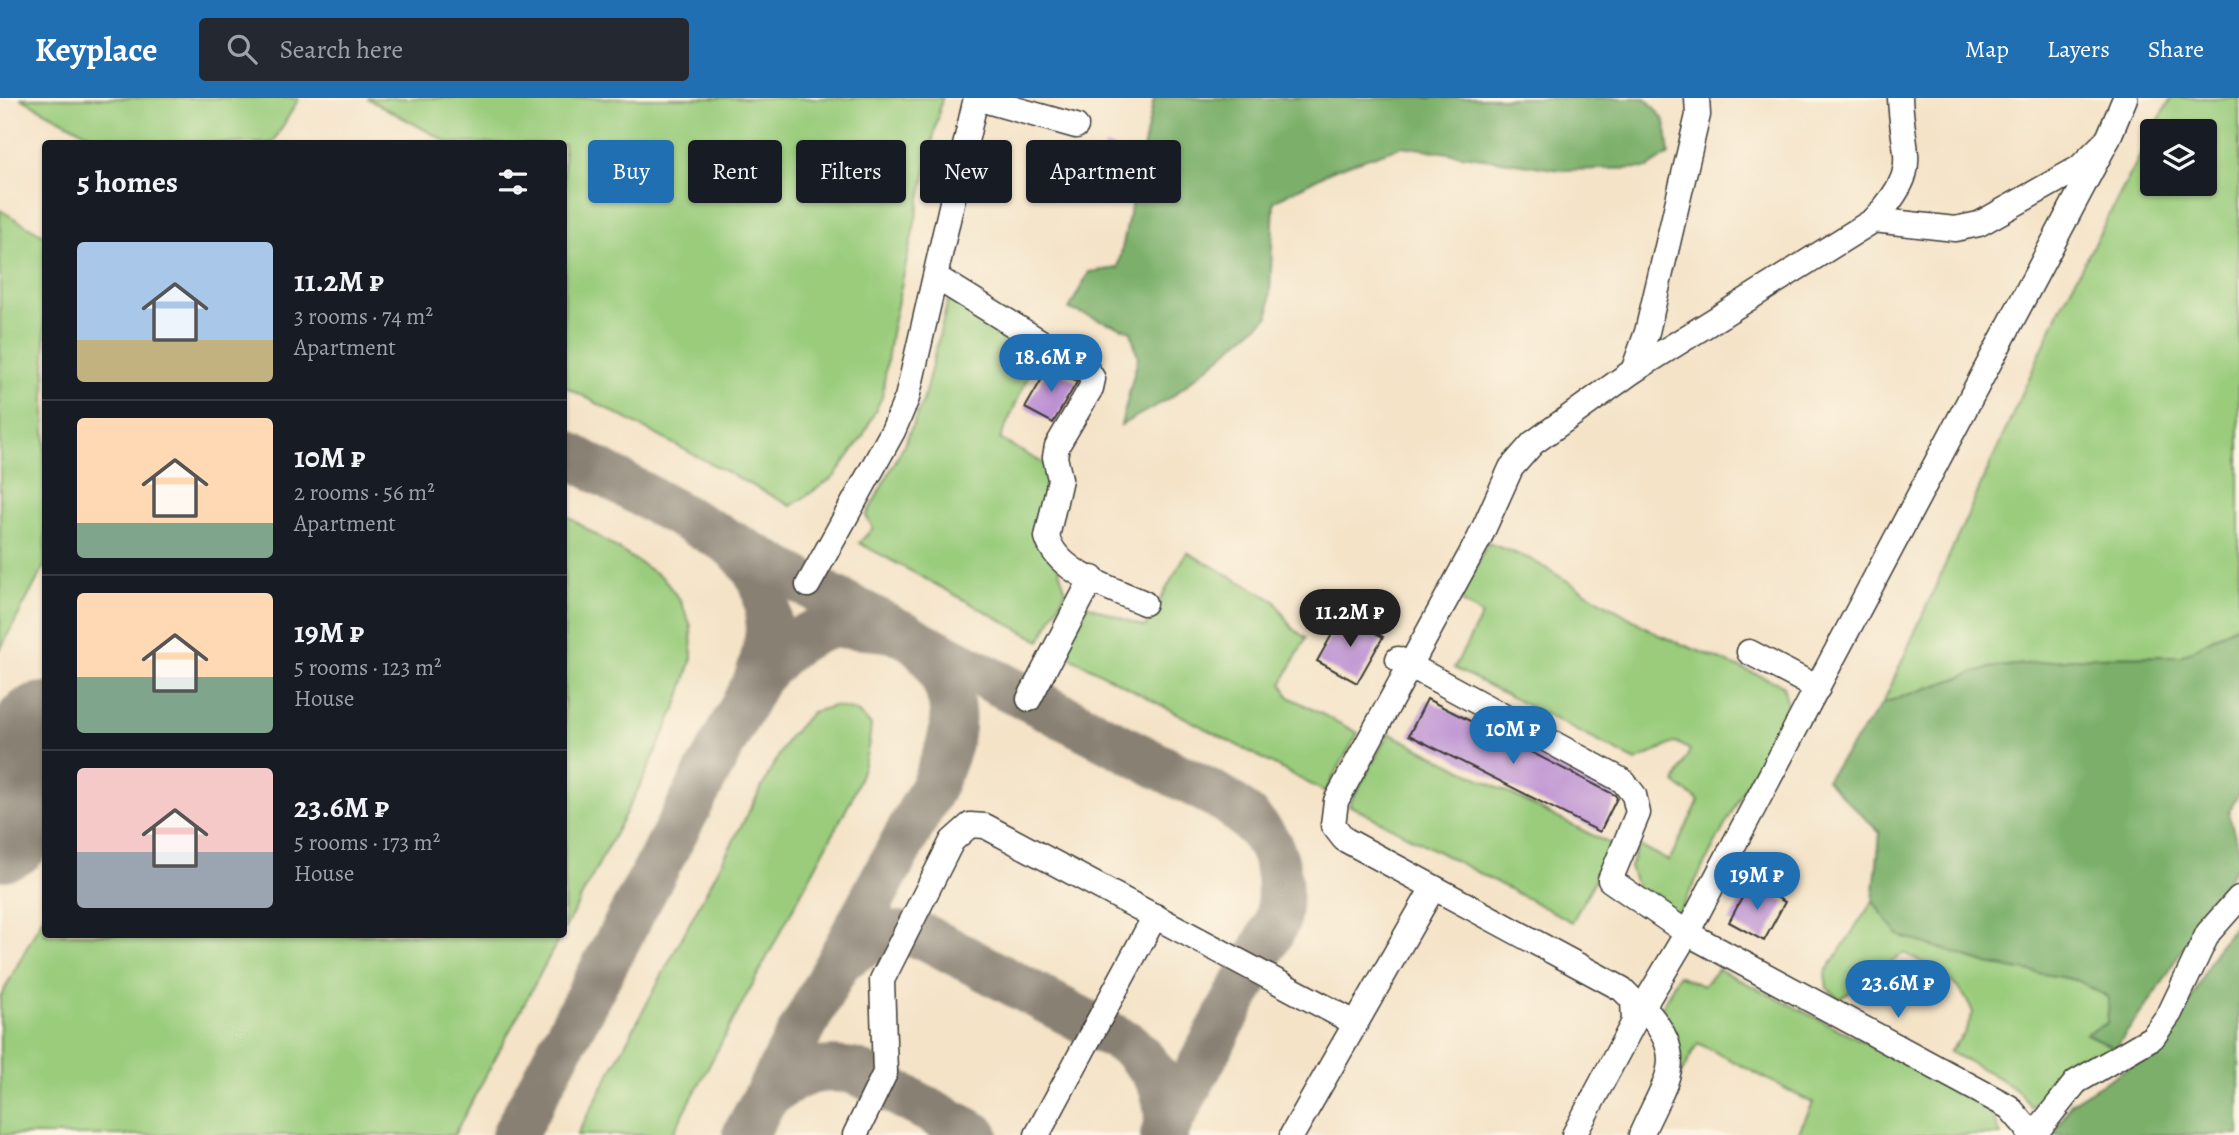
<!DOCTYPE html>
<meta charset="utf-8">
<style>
body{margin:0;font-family:Alegreya,serif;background:#242831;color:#f1f3f6;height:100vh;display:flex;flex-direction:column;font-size:26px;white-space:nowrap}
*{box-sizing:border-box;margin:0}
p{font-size:23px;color:#9ea1a6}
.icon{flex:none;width:38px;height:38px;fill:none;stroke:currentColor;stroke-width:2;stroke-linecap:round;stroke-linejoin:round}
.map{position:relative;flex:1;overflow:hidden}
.details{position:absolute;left:42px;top:42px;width:525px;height:798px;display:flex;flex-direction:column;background:#171b24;border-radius:7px;box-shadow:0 2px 5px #0004}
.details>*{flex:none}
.guide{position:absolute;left:588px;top:42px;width:665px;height:63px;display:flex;gap:14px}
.tools{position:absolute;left:2140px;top:21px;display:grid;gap:14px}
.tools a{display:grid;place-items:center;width:77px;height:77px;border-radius:7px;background:#171b24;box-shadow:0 2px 5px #0004;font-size:35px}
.price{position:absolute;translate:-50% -60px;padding:0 16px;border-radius:24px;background:#1f6fb2;color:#fff;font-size:23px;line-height:46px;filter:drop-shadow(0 2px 4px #0008)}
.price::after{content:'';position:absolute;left:50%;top:42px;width:21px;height:16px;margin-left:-10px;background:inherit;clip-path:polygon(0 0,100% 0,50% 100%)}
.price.selected{background:#222;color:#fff}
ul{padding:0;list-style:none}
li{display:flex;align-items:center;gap:21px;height:175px;padding:0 35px}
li+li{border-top:2px solid #363941}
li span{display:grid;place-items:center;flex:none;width:196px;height:140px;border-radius:7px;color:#555}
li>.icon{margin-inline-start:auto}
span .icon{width:84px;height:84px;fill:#fffc;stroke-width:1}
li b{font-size:30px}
h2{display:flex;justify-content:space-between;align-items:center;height:84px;padding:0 35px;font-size:30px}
.tag{padding:0 24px;border-radius:7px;background:#171b24;box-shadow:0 2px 5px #0004;font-size:24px;line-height:63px}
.tag.selected{background:#1f6fb2;color:#fff}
header{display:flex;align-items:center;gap:42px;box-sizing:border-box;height:98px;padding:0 35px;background:#1f6fb2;color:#fff}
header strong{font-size:33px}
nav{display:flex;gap:38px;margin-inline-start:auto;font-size:24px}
.search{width:490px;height:63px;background:#242831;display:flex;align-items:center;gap:18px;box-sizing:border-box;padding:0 24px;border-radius:7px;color:#9ea1a6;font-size:26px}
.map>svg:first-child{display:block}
.green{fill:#9acc7b;stroke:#5b744c;stroke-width:2}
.forest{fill:#7bb06b;stroke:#4c6644;stroke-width:2}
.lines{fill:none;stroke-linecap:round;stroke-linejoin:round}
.taxiway{stroke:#888072;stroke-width:46}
.runway{stroke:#888072;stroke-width:114}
.building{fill:#bd92d3}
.minor-casing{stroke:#3c3a36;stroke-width:27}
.minor{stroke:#fff;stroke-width:24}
</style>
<header>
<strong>Keyplace</strong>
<div class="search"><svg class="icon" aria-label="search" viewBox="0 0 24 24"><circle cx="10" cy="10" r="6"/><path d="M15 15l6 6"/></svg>Search here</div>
<nav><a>Map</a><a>Layers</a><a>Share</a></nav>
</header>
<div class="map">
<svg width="2239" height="1037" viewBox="0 0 2239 1037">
<rect width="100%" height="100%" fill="#fcf5e5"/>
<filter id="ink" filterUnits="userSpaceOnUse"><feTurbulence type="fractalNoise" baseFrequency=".0143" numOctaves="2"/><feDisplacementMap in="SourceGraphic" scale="14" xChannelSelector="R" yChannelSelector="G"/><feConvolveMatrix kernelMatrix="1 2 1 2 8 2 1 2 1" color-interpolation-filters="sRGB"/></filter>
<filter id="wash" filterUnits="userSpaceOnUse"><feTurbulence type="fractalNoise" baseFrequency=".00686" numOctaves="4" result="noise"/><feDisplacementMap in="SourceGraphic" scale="28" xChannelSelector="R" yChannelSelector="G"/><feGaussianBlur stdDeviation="1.57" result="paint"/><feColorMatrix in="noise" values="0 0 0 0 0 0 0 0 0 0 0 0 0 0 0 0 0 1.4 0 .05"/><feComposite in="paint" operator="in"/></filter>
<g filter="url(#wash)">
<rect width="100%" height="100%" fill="#f4e3c7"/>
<!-- green -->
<g class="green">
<polygon points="20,0 299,0 273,45 105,45"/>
<polygon points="367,0 942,0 891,235 882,299 863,338 834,379 791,408 564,288 564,46 449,45"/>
<polygon points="2171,0 2239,0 2239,526 2182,558 2092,559 1988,570 1883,605 2060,211 2152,35 2152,86 2205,86 2205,33 2153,33"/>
<polygon points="0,112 45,138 45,467 0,552"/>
<polygon points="948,202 1038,256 1000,341 1050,369 1060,476 1066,493 1040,543 859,445 873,430 866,418 904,347 923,303"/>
<polygon points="564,416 663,480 681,504 691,528 692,560 678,605 642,684 564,832"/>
<polygon points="1488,445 1530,461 1659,537 1783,587 1788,608 1678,816 1639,796 1630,769 1638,747 1669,763 1699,703 1675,685 1690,652 1676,644 1636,663 1454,570 1482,517 1458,501"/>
<polygon points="1187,454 1275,503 1292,530 1306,540 1282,585 1289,599 1358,635 1325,694 1059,553 1084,506 1145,529"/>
<path d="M834,608l22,5 15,14c-2,28 -10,50 -20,75l-179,335h-95l211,-397 24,-26z"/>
<polygon points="1389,635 1614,748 1572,824 1349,707"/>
<path d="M1873,803l25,34 90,29 89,16 33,18 -3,25 8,25c-34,16 -58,33 -84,60 -10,-23 -59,-44 -82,-56l15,-18 9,-21c-10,-30 -41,-46 -69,-60l-64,46 -13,-11 -2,-15z"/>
<polygon points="45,815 46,836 561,837 454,1037 0,1037 0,900"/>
<polygon points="1718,871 1957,990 1987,1008 2001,1037 1797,1037 1813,1005 1698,945 1661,1012 1659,915 1678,877 1703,888"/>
</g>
<!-- forest -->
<g class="forest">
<polygon points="1154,0 1646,0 1665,23 1669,56 1648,70 1561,72 1402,48 1335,71 1274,103 1269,218 1173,298 1121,327 1138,260 1131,233 1069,211 1089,174 1118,170"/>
<polygon points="2239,526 2239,695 2228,715 2239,751 2239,765 2209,806 2158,892 2115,950 2086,936 2107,925 2109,900 2077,882 1988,866 1898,837 1873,803 1880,735 1826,682 1883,605 1988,570 2092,559 2181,558"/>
<polygon points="2239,824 2239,1037 2054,1037 2071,1005 2158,951 2185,914 2218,848"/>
</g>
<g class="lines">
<!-- taxiway -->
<g class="taxiway">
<path d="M564,354l244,133 413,213c51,34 66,63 56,124l-114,213"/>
<path d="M732,447c45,37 42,87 24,136 19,-23 41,-45 72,-54 12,-3 25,-1 37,0 12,1 31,2 42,8 25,15 43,49 45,76 3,26 -10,53 -20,77l-187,347"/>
<path d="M839,863c31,-22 50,-34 88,-23l201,106c29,28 40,44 39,85"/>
<path d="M766,999c30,-24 53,-33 91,-25l119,63"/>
<polyline points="514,1037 756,583"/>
</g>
<!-- runway -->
<polyline class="runway" points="0,726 46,641"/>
</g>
<g id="blocks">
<!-- building -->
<g class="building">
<polygon points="1105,47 1129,54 1118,89 1095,82"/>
<polygon points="1050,267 1077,284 1053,325 1025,310"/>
<polygon points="1343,517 1383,539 1357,585 1317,563"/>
<polygon points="1427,601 1615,697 1617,700 1600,734 1409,637"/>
<polygon points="1750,785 1785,804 1764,843 1729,824"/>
</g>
</g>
</g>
<g filter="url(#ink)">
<use href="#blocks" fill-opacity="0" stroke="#3c3a36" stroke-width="2"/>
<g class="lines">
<defs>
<g id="minor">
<polyline points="976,0 1076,28"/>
<path d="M1874,122c48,-53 29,-59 26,-122"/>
<path d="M936,179l152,94 5,8 -2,9 -34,58 -2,11 5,22 -13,58c11,37 65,51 97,66"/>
<polyline points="1633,273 1647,234 1698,17 1697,0"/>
<polyline points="808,487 893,333 907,300 976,0"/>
<polyline points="1749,554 1818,590"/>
<polyline points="1398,561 1623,683 1634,697 1638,715 1610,782 1687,835 2009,1009 2028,1031 2029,1037"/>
<polyline points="1029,601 1092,480"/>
<polyline points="1634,924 1633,902 1622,891 1344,741 1333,727 1336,703 1479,441 1511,370 1533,345 1633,273 1874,122 1955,131 1979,126 2079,70 2108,41"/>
<polyline points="855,1037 885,975 882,882 952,743 970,727 985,728 1355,925"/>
<polyline points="1037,1037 1155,818"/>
<polyline points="1292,1037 1433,790"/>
<polyline points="1574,1037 1634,924 1687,835 2108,41 2125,0"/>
<path d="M1641,1037c24,-56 50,-76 2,-128"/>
<polyline points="2034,1037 2076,984 2153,939 2170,915 2208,835 2239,800"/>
</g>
</defs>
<!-- minor casing -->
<use href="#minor" class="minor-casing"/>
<!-- minor -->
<use href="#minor" class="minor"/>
</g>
</g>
</svg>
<div class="tools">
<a><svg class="icon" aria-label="layers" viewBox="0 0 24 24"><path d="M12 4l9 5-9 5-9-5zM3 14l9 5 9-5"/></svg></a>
</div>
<b class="price" style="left:1051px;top:296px">18.6M ₽</b>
<b class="price selected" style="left:1350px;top:551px">11.2M ₽</b>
<b class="price" style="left:1513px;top:668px">10M ₽</b>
<b class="price" style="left:1757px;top:814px">19M ₽</b>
<b class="price" style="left:1898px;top:922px">23.6M ₽</b>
<div class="guide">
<a class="tag selected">Buy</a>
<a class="tag">Rent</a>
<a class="tag">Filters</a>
<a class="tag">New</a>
<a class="tag">Apartment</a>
</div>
<section class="details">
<h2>5 homes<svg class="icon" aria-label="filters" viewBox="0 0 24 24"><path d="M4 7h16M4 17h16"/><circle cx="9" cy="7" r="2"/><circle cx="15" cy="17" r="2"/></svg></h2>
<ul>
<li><span style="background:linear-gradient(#a9c7e8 70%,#c2b280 0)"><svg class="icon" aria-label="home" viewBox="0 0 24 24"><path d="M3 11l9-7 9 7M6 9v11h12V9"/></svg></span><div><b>11.2M ₽</b><p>3 rooms · 74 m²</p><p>Apartment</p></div></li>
<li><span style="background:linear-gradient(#ffd9b3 75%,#7fa58c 0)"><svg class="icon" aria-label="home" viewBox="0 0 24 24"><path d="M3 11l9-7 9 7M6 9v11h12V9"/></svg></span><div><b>10M ₽</b><p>2 rooms · 56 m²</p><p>Apartment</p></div></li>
<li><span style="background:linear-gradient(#ffd9b3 60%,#7fa58c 0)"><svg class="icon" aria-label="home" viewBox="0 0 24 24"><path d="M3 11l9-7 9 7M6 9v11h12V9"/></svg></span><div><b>19M ₽</b><p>5 rooms · 123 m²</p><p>House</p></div></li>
<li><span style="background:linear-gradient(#f6c9c9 60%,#9aa5b1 0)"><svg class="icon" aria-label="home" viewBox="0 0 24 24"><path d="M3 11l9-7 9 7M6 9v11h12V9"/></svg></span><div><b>23.6M ₽</b><p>5 rooms · 173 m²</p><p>House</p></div></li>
</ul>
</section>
</div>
